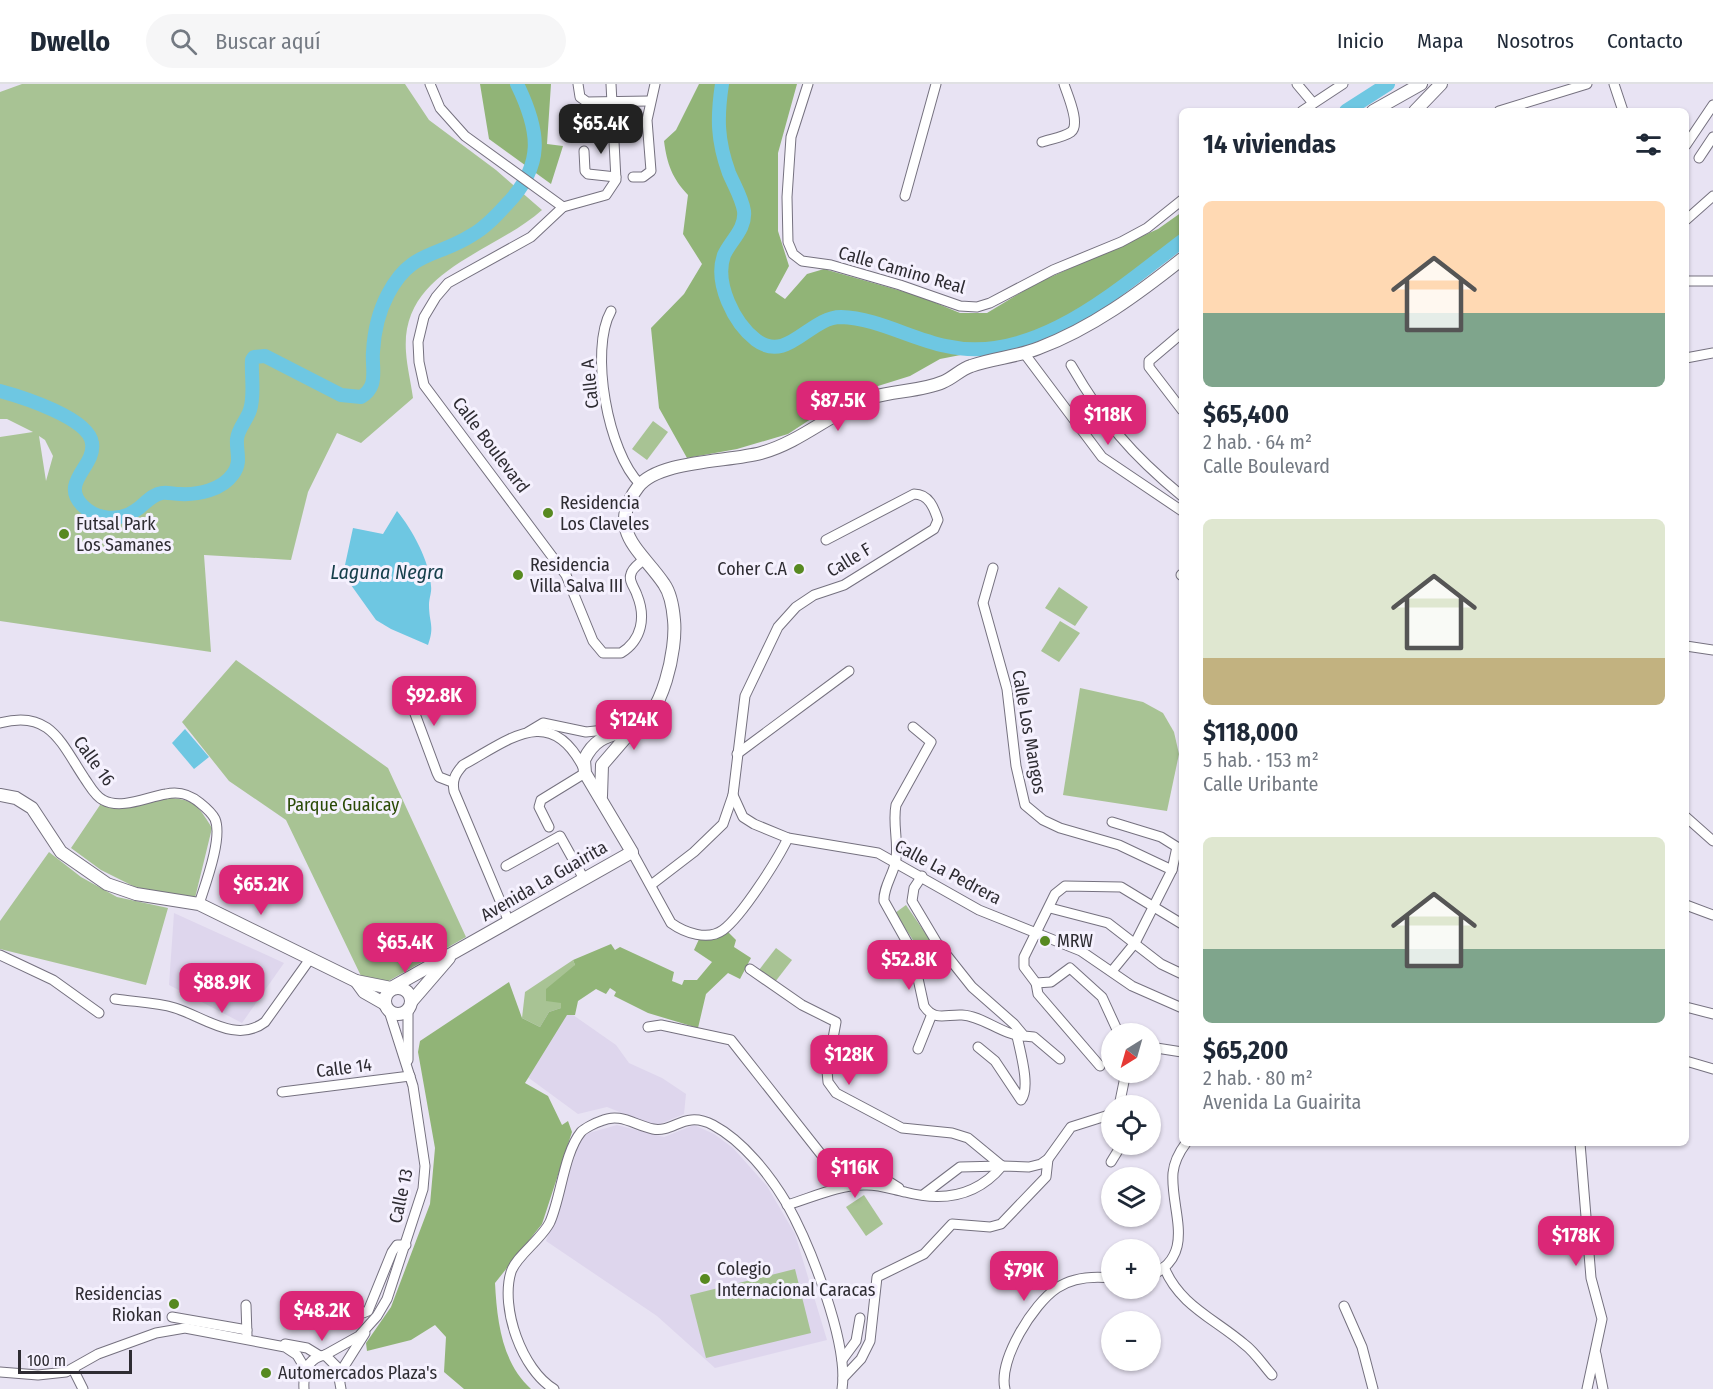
<!DOCTYPE html>
<html lang="es">
<meta charset="utf-8">
<style>
body{margin:0;font-family:"Fira Sans Condensed",sans-serif;background:#f6f6f7;color:#1f2937;height:100vh;display:flex;flex-direction:column;font-size:22px;white-space:nowrap}
*{box-sizing:border-box;margin:0}
p{font-size:20px;color:#747a83}
.icon{flex:none;width:33px;height:33px;fill:none;stroke:currentColor;stroke-width:2;stroke-linecap:round;stroke-linejoin:round}
.map{position:relative;flex:1;overflow:hidden}
.sheet{position:absolute;left:1179px;top:24px;width:510px;height:1038px;display:flex;flex-direction:column;background:#fff;border-radius:9px;box-shadow:0 2px 4px #0004}
.sheet>*{flex:none}
.needle{width:39px;rotate:217deg}
.buttons{position:absolute;left:1101px;top:939px;display:grid;gap:12px}
.buttons a{display:grid;place-items:center;width:60px;height:60px;border-radius:50%;background:#fff;box-shadow:0 2px 4px #0004;font-size:30px}
.scale{position:absolute;left:18px;bottom:15px;width:114px;box-sizing:border-box;padding-left:6px;border:3px solid #2e2c32;border-top:0;font-size:16px;line-height:21px;white-space:nowrap;color:#2e2c32;-webkit-text-stroke:4px #f5f1fe;paint-order:stroke}
.price{position:absolute;translate:-50% -51px;padding:0 14px;border-radius:12px;background:#db2777;color:#fff;font-size:20px;line-height:39px;filter:drop-shadow(0 2px 3px #0008)}
.price::after{content:'';position:absolute;left:50%;top:36px;width:18px;height:14px;margin-left:-9px;background:inherit;clip-path:polygon(0 0,100% 0,50% 100%)}
.price.selected{background:#222;color:#fff}
ul{padding:0;list-style:none}
li{display:grid;align-content:center;gap:12px;height:318px;padding:0 24px}
li span{display:grid;place-items:center;height:186px;border-radius:9px;color:#555}
li>.icon{margin-inline-start:auto}
span .icon{width:108px;height:108px;fill:#fffc;stroke-width:1}
li b{font-size:26px}
h2{display:flex;justify-content:space-between;align-items:center;height:72px;padding:0 24px;font-size:26px}
header{display:flex;align-items:center;gap:36px;box-sizing:border-box;height:84px;padding:0 30px;background:#fff;border-bottom:2px solid #e0e1e3}
header strong{font-size:28px}
nav{display:flex;gap:33px;margin-inline-start:auto;font-size:21px}
.search{width:420px;height:54px;background:#f6f6f7;display:flex;align-items:center;gap:15px;box-sizing:border-box;padding:0 21px;border-radius:33px;color:#747a83;font-size:22px}
.map>svg:first-child{display:block}
.built{fill:#ded6ed}
.green{fill:#a8c394;fill-rule:evenodd}
.forest{fill:#91b477}
.water{fill:#6ec7e2}
.lines{fill:none;stroke-linecap:round;stroke-linejoin:round}
.river{stroke:#6ec7e2;stroke-width:14}
.street-casing{stroke:#75717f;stroke-width:11}
.secondary-casing{stroke:#75717f;stroke-width:14}
.street{stroke:#fff;stroke-width:9}
.secondary{stroke:#fff;stroke-width:12}
.poi-dot{fill:#578920;stroke:#f5f1fe;stroke-width:2}
.labels{text-anchor:middle;stroke-width:6;stroke-linejoin:round;paint-order:stroke}
.street-label{font-size:18px;fill:#2e2c32;stroke:#f5f1fe}
.poi-label{font-size:18px;fill:#2e2c32;stroke:#f5f1fe;text-anchor:start}
.park-label{font-size:18px;fill:#2a4a06;stroke:#f5f1fe}
.water-label{font-size:20px;font-style:italic;fill:#17404c;stroke:#f5f1fe}
</style>
<header>
<strong>Dwello</strong>
<div class="search"><svg class="icon" aria-label="search" viewBox="0 0 24 24"><circle cx="10" cy="10" r="6"/><path d="M15 15l6 6"/></svg>Buscar aquí</div>
<nav><a>Inicio</a><a>Mapa</a><a>Nosotros</a><a>Contacto</a></nav>
</header>
<div class="map">
<svg width="1713" height="1305" viewBox="0 0 1713 1305">
<rect width="100%" height="100%" fill="#e8e3f3"/>
<!-- built -->
<g class="built">
<polygon points="174,829 284,879 242,939 169,901"/>
<polygon points="553,917 616,961 629,979 662,994 686,1010 684,1030 655,1042 607,1023 578,1030 518,986"/>
<polygon points="617,1041 664,1053 694,1041 714,1050 733,1064 767,1102 795,1150 827,1256 715,1284 657,1232 546,1157 582,1051"/>
</g>
<!-- green -->
<g class="green">
<path d="M22,0h383l24,36 67,50 46,40c-49,44 -142,60 -136,142 1,15 5,31 7,46l-52,45 -24,-10 -29,59 -17,68 -87,-5 7,97 -211,-31v-184l33,-5 -26,-13h-7v-327zM39,352l6,4 8,16 -7,25z"/>
<polygon points="653,337 668,348 647,376 632,365"/>
<polygon points="1059,503 1088,523 1075,542 1045,524"/>
<polygon points="1060,537 1080,549 1059,578 1041,567"/>
<polygon points="236,576 388,684 466,853 385,899 361,892 286,736 229,697 182,638"/>
<polygon points="1080,604 1143,618 1163,629 1174,648 1179,670 1167,727 1063,711"/>
<path d="M164,714c29,0 34,7 48,30l-17,70 -60,-11 -34,-17 -30,-22 29,-43 24,2z"/>
<polygon points="49,768 81,793 117,813 168,824 146,901 0,865 0,837"/>
<polygon points="906,821 937,866 925,874 895,829"/>
<polygon points="776,864 792,876 775,898 759,886"/>
<polygon points="573,876 575,881 561,924 549,928 540,943 522,934 525,908"/>
<polygon points="864,1111 883,1140 866,1152 846,1123"/>
<polygon points="795,1185 811,1249 706,1274 690,1211"/>
</g>
<!-- forest -->
<g class="forest">
<polygon points="480,0 551,0 547,60 563,62 551,100 489,55"/>
<path d="M699,0h98l-19,69v78l11,35 -14,26 10,7 22,-25 17,-5 95,27 41,17h27l48,-29 123,-55 24,-17v34l-77,57 -63,36 -102,20 -30,17 -64,20 -58,38 -51,15 -50,9 -28,-50 -8,-80 33,-34 18,-30 -19,-30 5,-39c-16,-17 -21,-31 -24,-54l12,-11z"/>
<path d="M728,848l8,8 -2,7 17,11 -11,21 -12,-6 -22,21 -8,34 -50,-15 -34,-17 2,-4 -6,-4 -4,6 -10,-5 -18,12 -3,14h-8l-42,68 23,13 14,29 6,-4 4,11 -30,92 -47,59c2,38 7,80 36,106h-67l-20,-17 2,-35 -11,-12 -24,15 -44,11 -1,-8 25,-36 39,-103 5,-56 -17,-96 2,-11 89,-59 13,36 18,9 9,-15 12,-4v-5l-15,-2v-12l29,-24 -2,-5 38,-16 4,6 5,-3 54,25 -2,9 10,4 2,-5h13l15,-18 -18,-12 6,-13h10z"/>
</g>
<!-- water -->
<g class="water">
<path d="M397,427c15,18 33,51 34,75 1,6 -2,12 -2,19 0,18 6,21 -1,40l-37,-16 -15,-9 -25,-35 -6,-20 8,-37 30,6z"/>
<polygon points="185,645 209,673 194,685 172,659"/>
</g>
<g class="lines">
<!-- river -->
<g class="river">
<path d="M722,0c-5,33 -5,56 7,89 5,12 13,25 15,38 2,18 -13,29 -20,44 -10,28 10,68 32,85 32,24 53,-23 85,-23 36,1 70,22 105,29 88,20 171,-56 236,-105"/>
<polyline points="1346,27 1388,0"/>
<path d="M0,307c22,6 89,27 92,52 4,23 -32,39 -10,62 14,15 38,17 54,5 8,-5 16,-16 26,-17 5,-1 12,1 18,1 18,1 42,-4 53,-20 9,-12 3,-22 4,-35 1,-11 10,-19 13,-29 5,-15 1,-34 2,-50l2,-3 11,-1 76,39 20,2c5,-3 9,-7 11,-13 3,-10 0,-22 1,-32 1,-19 6,-41 15,-58 23,-44 48,-36 84,-59 13,-7 24,-19 34,-30 39,-40 34,-74 11,-121"/>
</g>
<defs>
<g id="street">
<path d="M430,0l10,24 25,28 98,71 -32,30 -83,46 -12,14 -12,20 -6,25 1,20 5,23 142,190 27,66 10,12h18c21,-13 25,-36 16,-58 -2,-7 -9,-14 -6,-21 1,-6 8,-10 12,-14"/>
<polyline points="578,0 580,13 587,18 649,17"/>
<polyline points="808,0 791,53 787,113 788,158 793,170 802,177 831,181 900,201 960,222 977,223 990,219 1053,186 1121,158 1147,144 1182,116"/>
<polyline points="1297,0 1313,19"/>
<polyline points="1614,0 1623,27"/>
<polyline points="1302,27 1343,0"/>
<polyline points="1499,27 1587,0"/>
<path d="M1042,58c9,-3 22,-5 29,-10 10,-8 -4,-38 -7,-48"/>
<polyline points="1686,61 1713,21"/>
<polyline points="584,67 585,87 588,90 616,93"/>
<polyline points="1699,74 1713,53"/>
<polyline points="633,93 643,93 651,87 647,36 655,0"/>
<polyline points="905,112 936,0"/>
<polyline points="563,123 606,111 616,96 611,0"/>
<polyline points="1686,136 1713,112"/>
<polyline points="1686,197 1713,197"/>
<path d="M611,227c-22,39 -3,142 29,173"/>
<polyline points="1182,249 1149,277 1149,283 1182,326"/>
<polyline points="1024,269 1102,373 1182,427"/>
<polyline points="1686,274 1713,269"/>
<path d="M1071,281c33,57 60,89 111,131"/>
<polyline points="993,484 983,519 1007,605 1016,682 1025,721 1043,736 1060,744 1119,761 1172,786 1135,859 1112,887"/>
<polyline points="1181,491 1182,490"/>
<polyline points="1686,562 1713,566"/>
<polyline points="405,603 437,689 439,693 452,698"/>
<path d="M0,639c50,-14 61,20 85,56 5,7 10,17 18,21 18,10 44,-3 63,-6 13,-3 23,0 34,9 5,4 12,10 15,16 8,19 -10,66 -16,85"/>
<path d="M913,643l18,15 -35,63c-4,20 4,41 -1,59 -3,12 -12,25 -11,37l28,50 12,55c11,16 22,8 38,9 21,1 40,20 62,21"/>
<polyline points="528,648 543,639 586,648 623,644"/>
<polyline points="737,670 849,587"/>
<polyline points="733,711 743,733 754,740 788,754 878,769 979,826 1081,867 1132,902 1182,924"/>
<polyline points="1686,733 1713,757"/>
<polyline points="1112,738 1161,753 1177,763 1172,786"/>
<polyline points="549,743 539,723 541,716 585,689"/>
<path d="M632,768l39,71c14,10 37,18 52,7 19,-14 55,-71 65,-92"/>
<polyline points="506,782 560,752 584,795"/>
<polyline points="922,792 914,804 912,817 937,859 972,903 1014,940 1024,952 1034,953 1060,975"/>
<path d="M651,801l43,-33 29,-28 10,-29 12,-99 33,-69 18,-20 18,-12 30,-10 90,-56 4,-9c-4,-12 -9,-26 -24,-26l-88,46"/>
<polyline points="1686,821 1713,831"/>
<polyline points="1050,824 1108,839 1161,880 1182,890"/>
<path d="M509,838l-55,-131c-2,-11 1,-17 9,-26 46,-25 88,-63 121,4"/>
<polyline points="0,871 53,896 99,929"/>
<polyline points="750,885 802,921 836,938 827,987 828,998 836,1009 902,1044 952,1049 968,1054 1002,1082"/>
<polyline points="1036,899 1038,910 1100,982"/>
<path d="M115,915c19,3 41,3 60,9 29,9 61,36 90,14l45,-63"/>
<polyline points="1686,923 1713,930"/>
<polyline points="648,943 661,941 731,956 824,1074 880,1092 899,1104"/>
<polyline points="1119,950 1102,913 1070,884 1051,898 1036,899 1024,883 1024,873 1055,810 1065,802 1121,803 1182,840"/>
<path d="M978,963l17,14 26,39c10,-12 -1,-49 -4,-64"/>
<polyline points="1150,963 1182,968"/>
<polyline points="918,965 932,930"/>
<polyline points="408,976 408,925"/>
<polyline points="1686,977 1713,985"/>
<polyline points="282,1008 410,992"/>
<polyline points="1119,1022 1126,988"/>
<polyline points="1580,1059 1591,1194 1602,1235 1587,1305"/>
<polyline points="1111,1078 1122,1060"/>
<polyline points="923,1111 960,1083 1002,1082"/>
<path d="M787,1121c24,-7 51,-20 77,-20 14,-1 27,4 41,7 38,10 72,4 97,-26l27,1 12,-3 7,-5 23,-32 41,-13"/>
<path d="M1164,1183c15,38 51,52 80,77 11,8 19,21 28,31"/>
<path d="M1150,1192c48,-21 20,-66 23,-103 1,-10 7,-22 13,-30"/>
<polyline points="246,1221 247,1251"/>
<polyline points="1344,1222 1362,1263 1373,1305"/>
<polyline points="358,1224 363,1229 368,1227 392,1168 397,1161 406,1161"/>
<polyline points="172,1233 247,1246"/>
<polyline points="285,1260 307,1264 320,1272"/>
<polyline points="1596,1270 1603,1305"/>
<polyline points="325,1271 359,1252 377,1232 387,1215 423,1105 425,1082 413,1002 389,927"/>
<polyline points="842,1276 856,1257 860,1234"/>
<polyline points="73,1285 83,1305"/>
<polyline points="0,1288 38,1291 66,1288 98,1270 156,1249 185,1244 285,1263 297,1271 306,1286"/>
<polyline points="843,1294 861,1275 870,1257 877,1193 924,1170 952,1140 990,1143 1001,1140 1046,1093 1048,1075"/>
<polyline points="341,1295 343,1284 365,1249"/>
<path d="M304,1305c-1,-16 3,-31 21,-34l12,12 4,22"/>
<path d="M554,1305c-32,-19 -54,-81 -43,-117 5,-16 31,-33 39,-50 11,-25 14,-69 31,-90 4,-4 14,-9 20,-11 19,-9 33,4 52,8 21,4 31,-19 60,-4 30,16 57,50 74,79 23,41 62,140 55,185"/>
<path d="M1005,1305c-7,-29 28,-85 52,-101 16,-11 36,-12 55,-10"/>
</g>
<g id="secondary">
<polyline points="1373,27 1421,0"/>
<polyline points="1415,27 1441,0"/>
<path d="M0,711l16,3 16,10 29,44 46,32 29,10 63,10 157,77 35,7 241,-136 -47,-79 -1,-13c12,-25 27,-24 49,-31 30,-12 44,-81 41,-109 -1,-12 -3,-26 -10,-36 -22,-33 -59,-53 -26,-97 20,-27 90,-25 123,-34 40,-11 71,-41 109,-55 23,-8 50,-6 73,-16 10,-4 18,-13 28,-16 22,-8 46,-9 68,-18 53,-20 99,-54 143,-89"/>
<polyline points="601,712 602,681 633,645"/>
<polyline points="356,897 364,908 385,920"/>
<circle cx="398" cy="917" r="13"/>
<polyline points="411,918 449,874"/>
</g>
</defs>
<!-- street casing -->
<use href="#street" class="street-casing"/>
<!-- secondary casing -->
<use href="#secondary" class="secondary-casing"/>
<!-- street -->
<use href="#street" class="street"/>
<!-- secondary -->
<use href="#secondary" class="secondary"/>
</g>
<!-- markers -->
<g class="poi-dot">
<circle cx="548" cy="429" r="6"/>
<circle cx="64" cy="450" r="6"/>
<circle cx="799" cy="485" r="6"/>
<circle cx="518" cy="491" r="6"/>
<circle cx="1045" cy="857" r="6"/>
<circle cx="705" cy="1195" r="6"/>
<circle cx="174" cy="1220" r="6"/>
<circle cx="266" cy="1289" r="6"/>
</g>
<g class="labels">
<!-- street labels -->
<g class="street-label">
<text transform="translate(902 186) rotate(16)" y="6">Calle Camino Real</text>
<text transform="translate(590 300) rotate(-96)" y="6">Calle A</text>
<text transform="translate(491 361) rotate(53)" y="6">Calle Boulevard</text>
<text transform="translate(849 476) rotate(-31)" y="6">Calle F</text>
<text transform="translate(1029 648) rotate(80)" y="6">Calle Los Mangos</text>
<text transform="translate(94 677) rotate(54)" y="6">Calle 16</text>
<text transform="translate(948 788) rotate(28)" y="6">Calle La Pedrera</text>
<text transform="translate(544 797) rotate(-30)" y="6">Avenida La Guairita</text>
<text transform="translate(344 984) rotate(-7)" y="6">Calle 14</text>
<text transform="translate(401 1112) rotate(-78)" y="6">Calle 13</text>
</g>
<!-- poi labels -->
<g class="poi-label">
<text x="560" y="425">Residencia<tspan x="560" dy="21">Los Claveles</tspan></text>
<text x="76" y="446">Futsal Park<tspan x="76" dy="21">Los Samanes</tspan></text>
<text x="530" y="487">Residencia<tspan x="530" dy="21">Villa Salva III</tspan></text>
<text x="787" y="491" text-anchor="end">Coher C.A</text>
<text x="1057" y="863">MRW</text>
<text x="717" y="1191">Colegio<tspan x="717" dy="21">Internacional Caracas</tspan></text>
<text x="162" y="1216" text-anchor="end">Residencias<tspan x="162" dy="21">Riokan</tspan></text>
<text x="278" y="1295">Automercados Plaza's</text>
</g>
<!-- park labels -->
<g class="park-label">
<text x="343" y="727">Parque Guaicay</text>
</g>
<!-- water labels -->
<g class="water-label">
<text x="387" y="495">Laguna Negra</text>
</g>
</g>
</svg>
<div class="buttons">
<a><svg class="needle" viewBox="-14 -14 28 28"><path d="M0-13l5 13h-10z" fill="#e53935"/><path d="M0 13l5-13h-10z" fill="#747a83"/></svg></a>
<a><svg class="icon" aria-label="locate" viewBox="0 0 24 24"><circle cx="12" cy="12" r="6"/><path d="M12 2v4M12 18v4M2 12h4M18 12h4"/></svg></a>
<a><svg class="icon" aria-label="layers" viewBox="0 0 24 24"><path d="M12 4l9 5-9 5-9-5zM3 14l9 5 9-5"/></svg></a>
<a>+</a>
<a>−</a>
</div>
<div class="scale">100 m</div>
<b class="price selected" style="left:601px;top:71px">$65.4K</b>
<b class="price" style="left:838px;top:348px">$87.5K</b>
<b class="price" style="left:1108px;top:362px">$118K</b>
<b class="price" style="left:434px;top:643px">$92.8K</b>
<b class="price" style="left:634px;top:667px">$124K</b>
<b class="price" style="left:261px;top:832px">$65.2K</b>
<b class="price" style="left:405px;top:890px">$65.4K</b>
<b class="price" style="left:909px;top:907px">$52.8K</b>
<b class="price" style="left:222px;top:930px">$88.9K</b>
<b class="price" style="left:849px;top:1002px">$128K</b>
<b class="price" style="left:855px;top:1115px">$116K</b>
<b class="price" style="left:1576px;top:1183px">$178K</b>
<b class="price" style="left:1024px;top:1218px">$79K</b>
<b class="price" style="left:322px;top:1258px">$48.2K</b>
<section class="sheet">
<h2>14 viviendas<svg class="icon" aria-label="filters" viewBox="0 0 24 24"><path d="M4 7h16M4 17h16"/><circle cx="9" cy="7" r="2"/><circle cx="15" cy="17" r="2"/></svg></h2>
<ul>
<li><span style="background:linear-gradient(#ffd9b3 60%,#7fa58c 0)"><svg class="icon" aria-label="home" viewBox="0 0 24 24"><path d="M3 11l9-7 9 7M6 9v11h12V9"/></svg></span><div><b>$65,400</b><p>2 hab. · 64 m²</p><p>Calle Boulevard</p></div></li>
<li><span style="background:linear-gradient(#dfe7d0 75%,#c2b280 0)"><svg class="icon" aria-label="home" viewBox="0 0 24 24"><path d="M3 11l9-7 9 7M6 9v11h12V9"/></svg></span><div><b>$118,000</b><p>5 hab. · 153 m²</p><p>Calle Uribante</p></div></li>
<li><span style="background:linear-gradient(#dfe7d0 60%,#7fa58c 0)"><svg class="icon" aria-label="home" viewBox="0 0 24 24"><path d="M3 11l9-7 9 7M6 9v11h12V9"/></svg></span><div><b>$65,200</b><p>2 hab. · 80 m²</p><p>Avenida La Guairita</p></div></li>
</ul>
</section>
</div>
